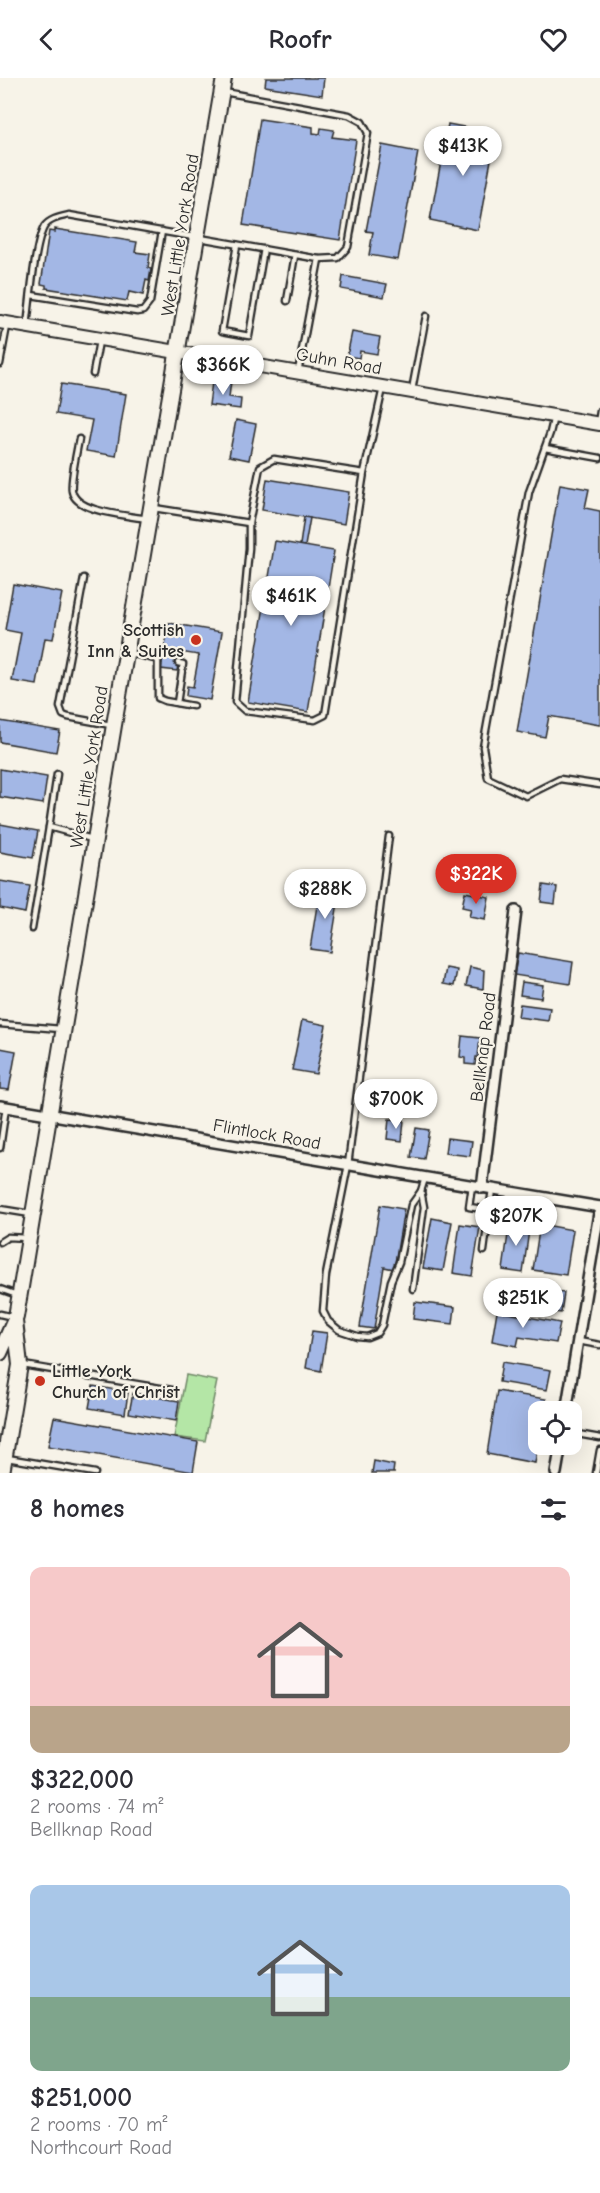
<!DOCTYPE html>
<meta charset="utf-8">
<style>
body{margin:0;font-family:"Comic Neue",sans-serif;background:#f7f7f7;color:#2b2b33;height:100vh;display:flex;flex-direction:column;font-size:22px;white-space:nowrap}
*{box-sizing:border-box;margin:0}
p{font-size:20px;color:#7c7c81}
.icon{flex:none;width:33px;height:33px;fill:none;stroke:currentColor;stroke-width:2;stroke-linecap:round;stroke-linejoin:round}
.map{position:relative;height:1395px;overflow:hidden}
.side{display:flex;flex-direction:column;background:#fff;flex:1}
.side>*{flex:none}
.buttons{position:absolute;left:528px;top:1323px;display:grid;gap:12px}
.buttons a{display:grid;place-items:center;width:54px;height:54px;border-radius:12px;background:#fff;box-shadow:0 6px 24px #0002;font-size:30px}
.price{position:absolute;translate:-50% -51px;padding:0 14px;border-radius:21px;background:#fff;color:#222;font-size:20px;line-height:39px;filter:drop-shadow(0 2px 3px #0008)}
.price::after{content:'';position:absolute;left:50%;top:36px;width:18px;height:14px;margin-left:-9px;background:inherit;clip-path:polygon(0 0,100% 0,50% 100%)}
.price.on{background:#d93025;color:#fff}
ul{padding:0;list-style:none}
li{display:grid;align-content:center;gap:12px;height:318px;padding:0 30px}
li span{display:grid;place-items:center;height:186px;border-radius:12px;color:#555}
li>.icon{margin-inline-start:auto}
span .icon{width:108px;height:108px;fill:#fffc;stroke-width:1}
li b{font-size:26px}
h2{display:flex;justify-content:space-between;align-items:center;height:72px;padding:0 30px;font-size:26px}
header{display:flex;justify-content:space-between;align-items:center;height:78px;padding:0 30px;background:#fff;font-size:27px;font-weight:600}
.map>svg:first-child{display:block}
.green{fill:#b4e6a6;stroke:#708868;stroke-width:1.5}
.building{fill:#a3b7e5;stroke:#2b2b2b;stroke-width:1.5}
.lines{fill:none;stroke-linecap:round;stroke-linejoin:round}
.service-casing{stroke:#2b2b2b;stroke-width:9}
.minor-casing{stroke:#2b2b2b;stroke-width:14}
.tertiary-casing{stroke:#2b2b2b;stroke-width:16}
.secondary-casing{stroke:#2b2b2b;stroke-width:18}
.service{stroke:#f7f3e8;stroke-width:4.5}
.minor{stroke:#f7f3e8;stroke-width:9}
.tertiary{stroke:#f7f3e8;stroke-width:12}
.secondary{stroke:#f7f3e8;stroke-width:14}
.poi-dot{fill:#c8321e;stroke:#f7f3e8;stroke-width:2}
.labels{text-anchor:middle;stroke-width:4.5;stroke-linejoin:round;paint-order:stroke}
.street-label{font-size:18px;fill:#2b2b2b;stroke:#f7f3e8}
.poi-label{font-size:18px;font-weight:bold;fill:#2b2b2b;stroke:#f7f3e8;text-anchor:end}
</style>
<header><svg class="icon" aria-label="back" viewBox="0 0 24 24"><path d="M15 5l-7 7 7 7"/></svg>Roofr<svg class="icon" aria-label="heart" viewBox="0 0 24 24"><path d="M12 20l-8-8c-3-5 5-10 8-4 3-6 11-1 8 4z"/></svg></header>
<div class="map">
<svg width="600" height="1395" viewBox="0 0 600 1395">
<rect width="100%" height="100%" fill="#f7f3e8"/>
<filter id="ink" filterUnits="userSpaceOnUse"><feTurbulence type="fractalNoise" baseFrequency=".0167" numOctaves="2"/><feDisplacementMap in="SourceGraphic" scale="12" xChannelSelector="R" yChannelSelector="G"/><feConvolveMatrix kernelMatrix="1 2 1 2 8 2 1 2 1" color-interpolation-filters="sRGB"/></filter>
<g filter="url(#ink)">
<!-- green -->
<polygon class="green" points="186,1297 217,1303 205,1363 174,1359"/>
<!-- building -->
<g class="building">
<polygon points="266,0 324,0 322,17 265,8"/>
<polygon points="260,41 313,49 313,55 320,56 321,50 334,52 332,59 356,62 340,162 243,147"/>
<polygon points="448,46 496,55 478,152 430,142"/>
<polygon points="382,67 418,74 398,182 369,177 373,154 366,153"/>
<polygon points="55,151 137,164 135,174 150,176 148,190 151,191 149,203 146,202 143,217 129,214 127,223 46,210 46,207 41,206 49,153 55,154"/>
<polygon points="343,198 387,206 384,219 341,211"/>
<polygon points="352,254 380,259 377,276 360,273 359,280 347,278"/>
<polygon points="220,301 231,303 229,319 241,321 240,331 209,327 212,304 219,305"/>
<polygon points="61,306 126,316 116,378 86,373 92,342 56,336"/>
<polygon points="236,342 256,346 249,382 229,378"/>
<polygon points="267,401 349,414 344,446 262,432"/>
<polygon points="560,406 589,411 585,430 600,433 600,647 549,638 545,659 517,654"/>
<polygon points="304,439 310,440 305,468 300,467"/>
<polygon points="275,463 334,473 308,634 248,624"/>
<polygon points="13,506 62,515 53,561 45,560 37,607 12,603 21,555 5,552"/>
<polygon points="169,545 222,554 210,622 186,618 187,608 193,609 199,577 180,574 177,593 161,591"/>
<polygon points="0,643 60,653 56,674 0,664"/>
<polygon points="0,691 47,699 43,726 0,719"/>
<polygon points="0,746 38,753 33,780 0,774"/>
<polygon points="0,803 30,808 25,835 0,830"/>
<polygon points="543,807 557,809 555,826 541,824"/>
<polygon points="320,809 340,812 330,874 310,871"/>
<polygon points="465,814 489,819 485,842 469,839 471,831 462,829"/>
<polygon points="518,875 573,884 570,906 514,897"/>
<polygon points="470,889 484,892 483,911 466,908"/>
<polygon points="446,890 457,892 454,908 443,906"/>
<polygon points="522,904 543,907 541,920 520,917"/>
<polygon points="520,926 550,930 548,943 518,939"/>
<polygon points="302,942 326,947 316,996 292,992"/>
<polygon points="462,958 480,960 478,979 476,979 475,987 465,986 465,980 460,979"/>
<polygon points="0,970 16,973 9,1012 0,1011"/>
<polygon points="389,1041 404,1042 402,1063 387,1061"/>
<polygon points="416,1050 429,1052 424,1081 411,1079"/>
<polygon points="447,1060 472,1063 470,1078 445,1075"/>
<polygon points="380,1127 404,1131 394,1191 384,1189 374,1251 360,1249"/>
<polygon points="432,1140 452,1144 443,1193 423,1190"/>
<polygon points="510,1142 530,1145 523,1195 503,1192"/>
<polygon points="460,1146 480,1149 472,1198 453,1195"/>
<polygon points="540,1146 573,1152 566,1197 533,1192"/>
<polygon points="527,1210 564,1215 561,1235 524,1230"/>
<polygon points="415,1224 455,1229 453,1246 413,1241"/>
<polygon points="497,1233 560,1245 556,1265 519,1259 517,1268 492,1263"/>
<polygon points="312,1253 327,1255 321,1293 306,1290"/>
<polygon points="502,1284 551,1292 547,1312 499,1304"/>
<polygon points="93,1308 128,1314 125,1336 89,1330"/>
<polygon points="497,1313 546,1321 544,1334 538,1334 538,1365 535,1385 487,1376"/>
<polygon points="133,1315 179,1323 176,1343 129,1335"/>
<polygon points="54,1339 198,1364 193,1394 48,1368"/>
<polygon points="374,1383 394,1387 393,1395 395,1395 372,1395"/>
</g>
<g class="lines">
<defs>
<g id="service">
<polyline points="237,167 222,253 249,258 264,171"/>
<polyline points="31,217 137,234 143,233 150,224 162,153"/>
<polyline points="287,223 295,177"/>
<path d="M27,248c3,-23 7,-80 17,-99 5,-8 16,-10 25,-12l250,44 19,-1 10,-11 20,-114 -6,-11 -13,-7 -125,-23"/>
<polyline points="0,286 7,248"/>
<polyline points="298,294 319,181"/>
<polyline points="93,296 99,263"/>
<polyline points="412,312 426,238"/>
<polyline points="554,338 550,355 529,414 483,669 488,700 526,718 560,701 600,707"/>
<polyline points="598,345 600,333"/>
<path d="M79,361c-2,12 -9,42 -7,52 4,22 56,24 75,28"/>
<polyline points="545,370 600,380"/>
<polyline points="364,395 274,381 260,389 249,445 249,470 235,624 245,633 315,642 325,637 364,395 383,310"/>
<polyline points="154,430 249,445"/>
<polyline points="84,500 60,629 63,637 68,639 111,647"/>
<polyline points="129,575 158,582 158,620 165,623 193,628"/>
<polyline points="177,625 183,586 178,585"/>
<polyline points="57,696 49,749 92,761"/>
<polyline points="389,758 348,1087 326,1197 323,1233 328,1243 339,1252 357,1258 367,1259 377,1255 382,1247 391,1203 399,1184 411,1127 421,1113 425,1100"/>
<polyline points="32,851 49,749"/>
<polyline points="0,946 61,951"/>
<polyline points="0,1070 6,1029"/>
<polyline points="472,1108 469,1129 489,1132"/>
<polyline points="0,1131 31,1136"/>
<polyline points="0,1164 8,1159 27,1160"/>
<polyline points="484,1173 492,1111"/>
<polyline points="0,1211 17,1217"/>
<polyline points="413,1211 424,1129 421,1113"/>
<polyline points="0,1236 13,1239"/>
<polyline points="578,1263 600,1267"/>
<polyline points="23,1287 172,1312"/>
<polyline points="572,1355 600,1360"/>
<polyline points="7,1380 95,1395"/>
<polyline points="596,1395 600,1372"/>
</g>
<g id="minor">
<polyline points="0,1028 600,1129"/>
<polyline points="482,1110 516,833"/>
<polyline points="566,1334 600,1129"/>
<polyline points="556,1395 561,1366"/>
</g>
<polyline id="tertiary" points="0,244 600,346"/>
<g id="secondary">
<polyline points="0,1275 16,1239 114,647 224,0"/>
<polyline points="2,1395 20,1287 15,1243"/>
</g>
</defs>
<!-- service casing -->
<use href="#service" class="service-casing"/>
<!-- minor casing -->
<use href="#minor" class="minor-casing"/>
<!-- tertiary casing -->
<use href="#tertiary" class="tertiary-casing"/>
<!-- secondary casing -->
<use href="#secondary" class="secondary-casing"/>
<!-- service -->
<use href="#service" class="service"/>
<!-- minor -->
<use href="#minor" class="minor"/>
<!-- tertiary -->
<use href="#tertiary" class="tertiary"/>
<!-- secondary -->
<use href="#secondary" class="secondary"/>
</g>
</g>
<!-- markers -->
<g class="poi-dot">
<circle cx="196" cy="562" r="6"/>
<circle cx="40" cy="1303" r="6"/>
</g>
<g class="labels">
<!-- street labels -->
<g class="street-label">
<text transform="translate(180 157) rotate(-81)" y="6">West Little York Road</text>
<text transform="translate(339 283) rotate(10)" y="6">Guhn Road</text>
<text transform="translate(89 689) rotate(-81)" y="6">West Little York Road</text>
<text transform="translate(483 969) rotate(-83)" y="6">Bellknap Road</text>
<text transform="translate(267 1056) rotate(10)" y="6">Flintlock Road</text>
</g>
<!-- poi labels -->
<g class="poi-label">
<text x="184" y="558">Scottish<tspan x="184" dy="21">Inn &amp; Suites</tspan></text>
<text x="52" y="1299" text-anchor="start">Little York<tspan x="52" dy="21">Church of Christ</tspan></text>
</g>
</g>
</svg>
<div class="buttons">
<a><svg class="icon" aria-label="locate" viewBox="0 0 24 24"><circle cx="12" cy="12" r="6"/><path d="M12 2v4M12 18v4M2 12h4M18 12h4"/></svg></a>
</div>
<b class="price" style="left:463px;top:99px">$413K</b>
<b class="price" style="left:223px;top:318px">$366K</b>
<b class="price" style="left:291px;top:549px">$461K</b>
<b class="price on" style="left:476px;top:827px">$322K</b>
<b class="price" style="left:325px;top:842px">$288K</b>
<b class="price" style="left:396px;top:1052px">$700K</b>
<b class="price" style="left:516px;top:1169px">$207K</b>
<b class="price" style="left:523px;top:1251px">$251K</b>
</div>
<section class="side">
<h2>8 homes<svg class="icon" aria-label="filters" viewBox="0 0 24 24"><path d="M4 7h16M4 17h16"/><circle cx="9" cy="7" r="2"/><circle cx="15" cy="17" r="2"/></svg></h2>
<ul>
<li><span style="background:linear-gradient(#f6c9c9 75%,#b9a48a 0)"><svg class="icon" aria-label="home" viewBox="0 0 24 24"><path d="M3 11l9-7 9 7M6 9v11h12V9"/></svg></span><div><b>$322,000</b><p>2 rooms · 74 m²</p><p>Bellknap Road</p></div></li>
<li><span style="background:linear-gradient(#a9c7e8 60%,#7fa58c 0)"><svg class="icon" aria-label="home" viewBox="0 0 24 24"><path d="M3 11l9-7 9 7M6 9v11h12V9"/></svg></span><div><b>$251,000</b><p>2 rooms · 70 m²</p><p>Northcourt Road</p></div></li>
</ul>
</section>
